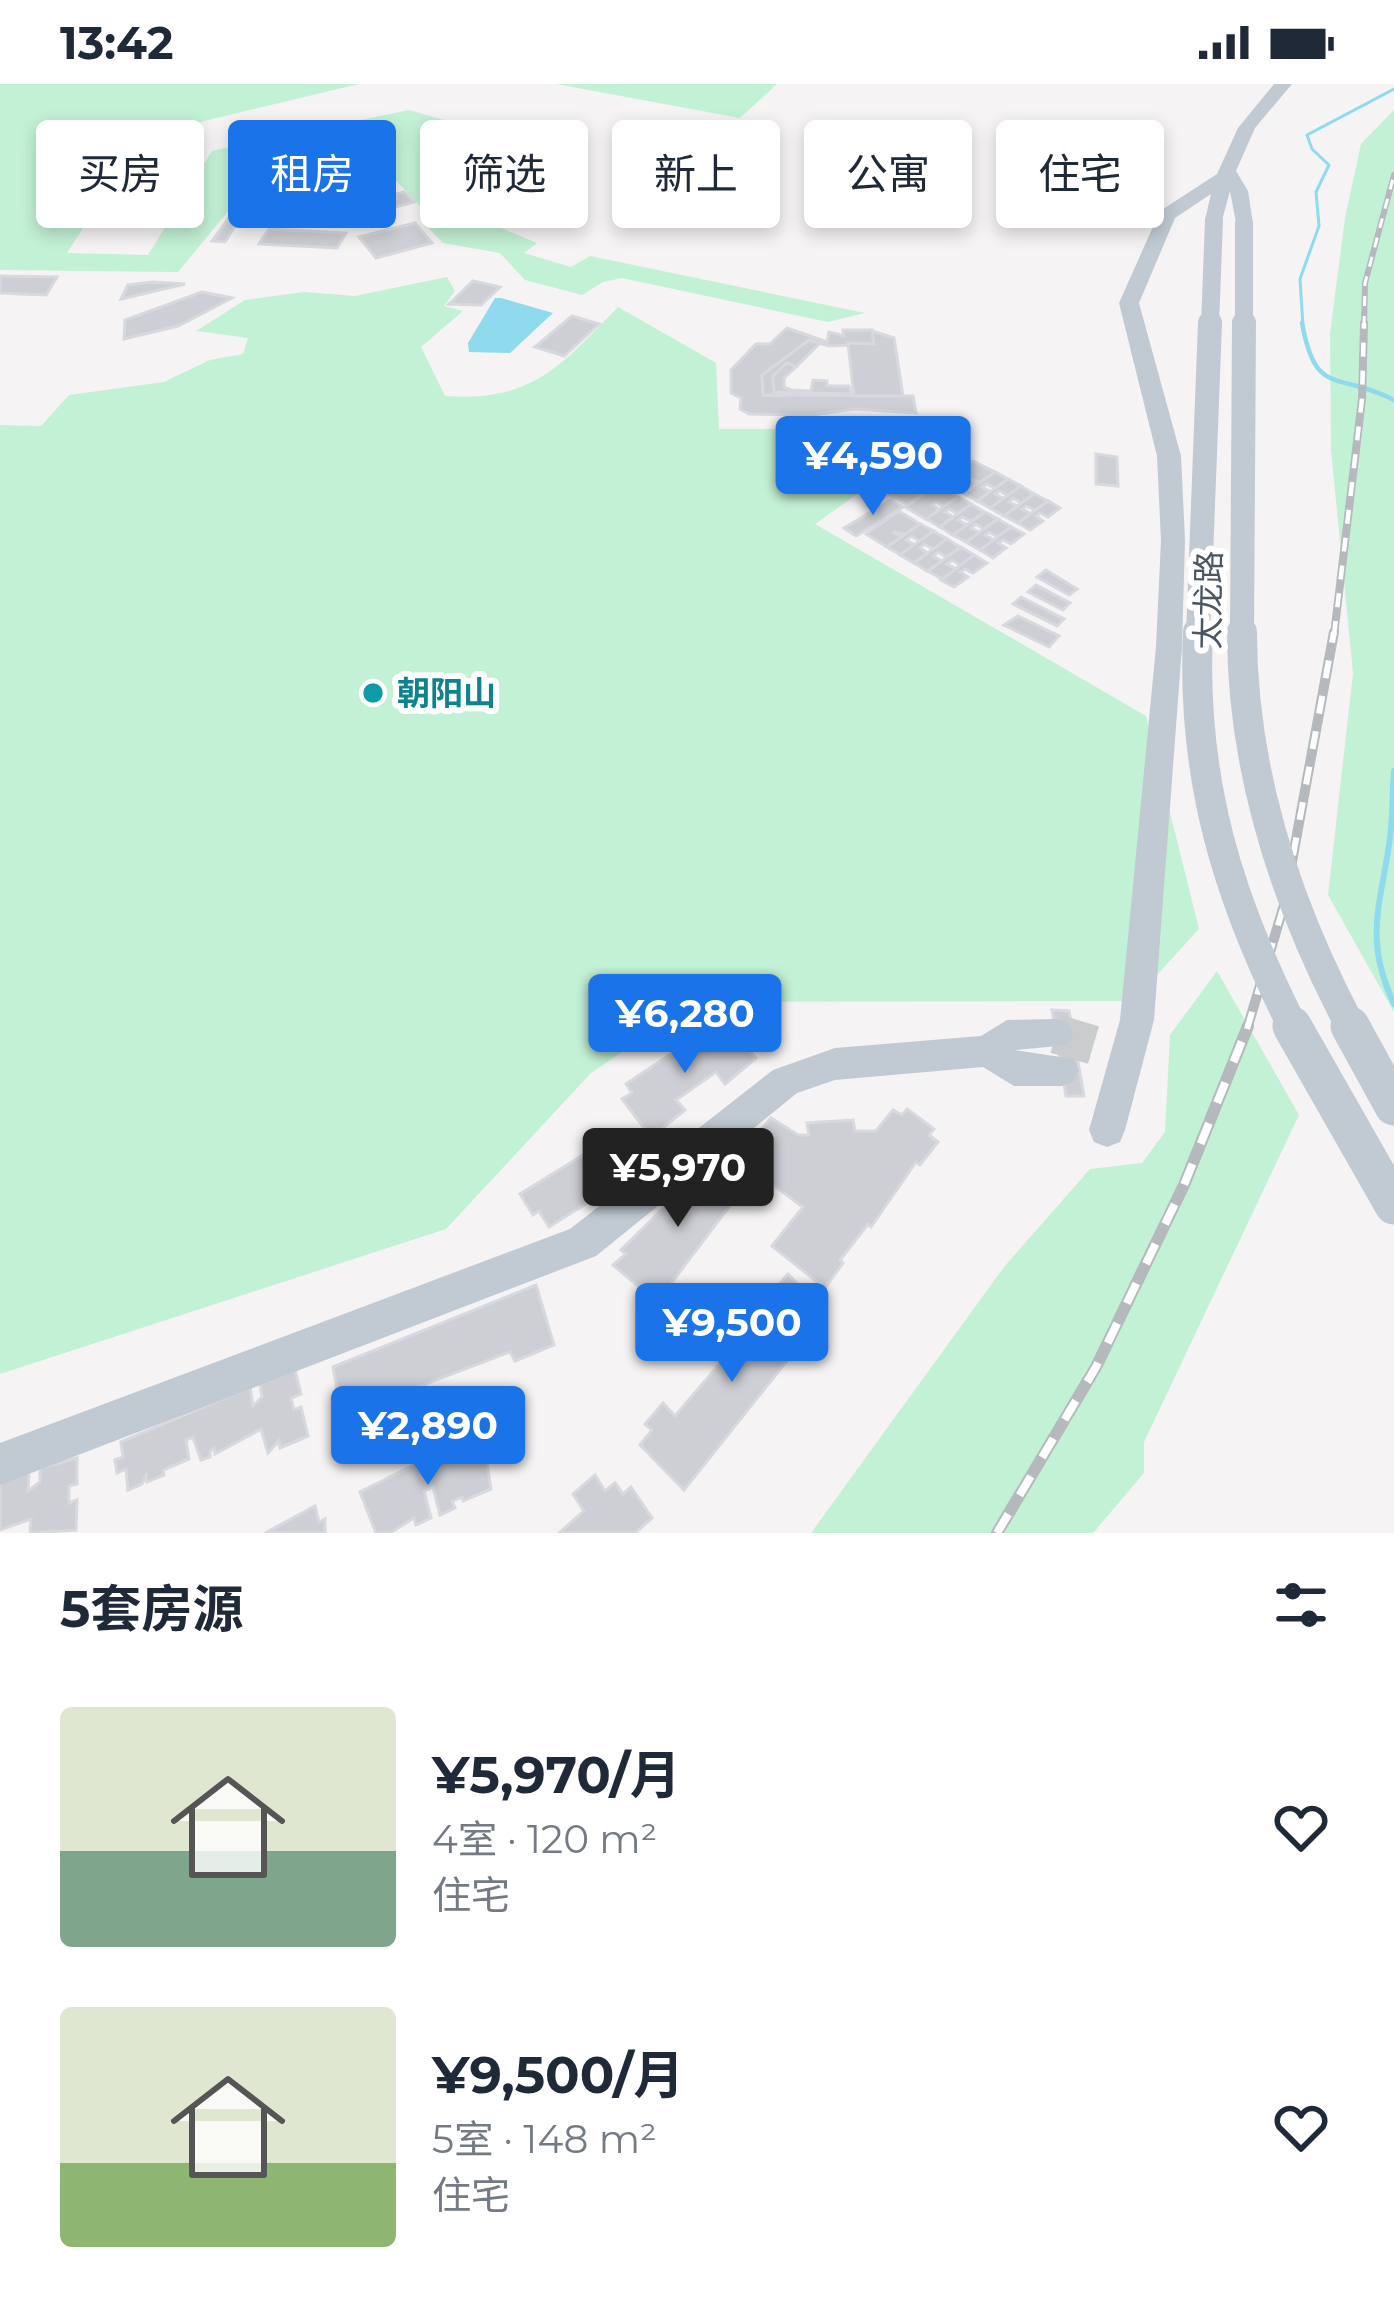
<!DOCTYPE html>
<html lang="zh">
<meta charset="utf-8">
<style>
body{margin:0;font-family:Montserrat,"Noto Sans SC",sans-serif;background:#f2f2f3;color:#1f2937;height:100vh;display:flex;flex-direction:column;font-size:45px;white-space:nowrap}
*{box-sizing:border-box;margin:0}
p{font-size:39px;color:#747a83}
.icon{flex:none;width:66px;height:66px;fill:none;stroke:currentColor;stroke-width:2;stroke-linecap:round;stroke-linejoin:round}
.map{position:relative;height:1449px;overflow:hidden}
.panel{display:flex;flex-direction:column;background:#fff;flex:1}
.panel>*{flex:none}
.guide{position:absolute;left:36px;top:36px;width:1323px;height:108px;display:flex;gap:24px}
.price{position:absolute;translate:-50% -102px;padding:0 27px;border-radius:12px;background:#1a73e8;color:#fff;font-size:39px;line-height:78px;filter:drop-shadow(0 3px 6px #0008)}
.price::after{content:'';position:absolute;left:50%;top:72px;width:36px;height:27px;margin-left:-18px;background:inherit;clip-path:polygon(0 0,100% 0,50% 100%)}
.price.current{background:#222;color:#fff}
ul{padding:0;list-style:none}
li{display:flex;align-items:center;gap:36px;height:300px;padding:0 60px}
li span{display:grid;place-items:center;flex:none;width:336px;height:240px;border-radius:12px;color:#555}
li>.icon{margin-inline-start:auto}
span .icon{width:144px;height:144px;fill:#fffc;stroke-width:1}
li b{font-size:51px}
h2{display:flex;justify-content:space-between;align-items:center;height:144px;padding:0 60px;font-size:51px}
.tag{padding:0 42px;border-radius:12px;background:#fff;box-shadow:0 6px 18px #0003;font-size:42px;line-height:108px}
.tag.current{background:#1a73e8;color:#fff}
.status{display:flex;justify-content:space-between;align-items:center;height:84px;padding:0 60px;background:#fff;direction:ltr}
.status svg{height:33px;fill:currentColor}
.map>svg:first-child{display:block}
.green{fill:#c3f1d5}
.water{fill:#90daee}
.lines{fill:none;stroke-linecap:round;stroke-linejoin:round}
.stream-far2{stroke:#90daee;stroke-width:3}
.stream-far1{stroke:#90daee;stroke-width:4.5}
.stream{stroke:#90daee;stroke-width:6}
.building{fill:#cdcfd5;stroke:#d7d9de;stroke-width:3}
.minor-tunnel{stroke:#caccce;stroke-width:39;stroke-dasharray:39 20;stroke-linecap:butt}
.minor{fill:#c1cad2;fill-rule:evenodd}
.rail-far3-casing{stroke:#b5b8bd;stroke-width:6}
.rail-far2-casing{stroke:#b5b8bd;stroke-width:8}
.rail-far1-casing{stroke:#b5b8bd;stroke-width:10}
.rail-casing{stroke:#b5b8bd;stroke-width:12}
.rail-far3{stroke:#fff;stroke-width:3;stroke-dasharray:10;stroke-linecap:butt}
.rail-far2{stroke:#fff;stroke-width:4.5;stroke-dasharray:14;stroke-linecap:butt}
.rail-far1{stroke:#fff;stroke-width:6;stroke-dasharray:18;stroke-linecap:butt}
.rail{stroke:#fff;stroke-width:8;stroke-dasharray:22;stroke-linecap:butt}
.minor-bridge-far3{stroke:#c1cad2;stroke-width:18}
.minor-bridge-far2{stroke:#c1cad2;stroke-width:24}
.minor-bridge-far1{stroke:#c1cad2;stroke-width:30}
.minor-bridge{stroke:#c1cad2;stroke-width:39}
.culture-dot{fill:#0f9aa8;stroke:#fff;stroke-width:4.5}
.labels{text-anchor:middle;stroke-width:12;stroke-linejoin:round;paint-order:stroke}
.street-label{font-size:33px;fill:#4a5661;stroke:#fff}
.culture-label{font-size:33px;font-weight:bold;fill:#0d838f;stroke:#fff;text-anchor:start}
</style>
<div class="status"><b>13:42</b><svg viewBox="0 0 49 12"><path d="M0 12V9h3v3zM5 12V6h3v6zM10 12V3h3v9zM15 12V0h3v12zM26 1h20v11H26zM47 4h2v5h-2z"/></svg></div>
<div class="map">
<svg width="1394" height="1449" viewBox="0 0 1394 1449">
<rect width="100%" height="100%" fill="#f5f3f3"/>
<!-- green -->
<g class="green">
<polygon points="0,0 359,0 204,37 131,69 67,169 148,171 212,67 409,26 465,42 419,70 525,99 487,138 537,159 524,169 571,183 590,172 865,229 828,238 622,194 603,198 582,211 525,196 500,169 443,159 419,134 423,125 363,62 238,90 244,108 178,188 0,186"/>
<polygon points="556,0 777,0 740,34"/>
<polygon points="1394,26 1394,928 1328,811 1353,589 1331,366 1330,250 1345,134 1361,60"/>
<path d="M447,193l8,14 -11,15 19,5 -42,36 24,49c89,6 116,-31 173,-89l98,56 3,66h190l6,24 -100,71 331,192 53,213 -66,72 -437,1 -105,71 -145,156 -446,145v-949l41,1 28,-31 95,-13 46,-22 33,-6 5,-16 -52,-7 49,-31 59,-8 51,4z"/>
<polygon points="1217,887 1299,1031 1144,1358 1144,1389 1093,1449 811,1449 1004,1183 1090,1085 1142,1079 1165,1048 1170,951"/>
</g>
<!-- water -->
<polygon class="water" points="495,214 501,214 553,229 510,269 469,268 468,259"/>
<g class="lines">
<!-- stream-far2 -->
<polyline class="stream-far2" points="1303,242 1300,195 1319,142 1316,108 1329,81 1312,65 1307,51 1394,5"/>
<!-- stream-far1 -->
<path class="stream-far1" d="M1302,239c14,76 35,47 92,77"/>
<!-- stream -->
<path class="stream" d="M1394,687c-2,22 -1,45 -4,67 -9,67 -27,100 4,166"/>
</g>
<!-- building -->
<g class="building">
<polygon points="350,67 361,77 267,99 258,100 251,90 263,87 266,91 271,90 268,86 292,80 296,84 300,84 296,79 321,73 325,78 329,77 326,73"/>
<polygon points="368,89 380,99 291,121 286,114 285,109 311,103 314,107 318,106 315,102 339,96 343,100 348,99 344,95"/>
<polygon points="404,108 414,118 340,138 334,131 334,125 358,119 363,124 367,123 363,118 388,112 392,116 396,115 392,111"/>
<polygon points="250,109 265,111 264,117 272,125 234,127"/>
<polygon points="233,128 243,129 225,158 212,157"/>
<polygon points="415,139 432,159 376,174 359,153"/>
<polygon points="269,145 346,149 337,164 259,160"/>
<polygon points="0,192 57,193 46,211 0,209"/>
<polygon points="473,197 500,203 481,221 449,220"/>
<polygon points="152,198 185,200 121,215 128,201"/>
<polygon points="202,208 232,214 178,242 124,255 125,236"/>
<polygon points="572,232 599,240 564,272 535,263"/>
<polygon points="787,244 827,258 829,248 844,252 843,246 872,246 874,260 829,262 809,256 762,291 763,311 913,312 916,329 854,325 812,331 749,330 740,325 741,314 731,309 731,286 756,260 770,260"/>
<polygon points="872,247 894,254 903,312 854,312 848,259 874,260"/>
<polygon points="809,256 820,259 796,283 787,279 773,292 774,308 784,312 763,311 762,291"/>
<polygon points="787,279 796,283 784,294 784,303 791,306 811,307 813,296 827,297 827,302 849,302 852,310 774,308 773,292"/>
<polygon points="1096,370 1117,373 1118,402 1096,400"/>
<polygon points="973,377 995,388 981,398 969,395 977,400 964,409 943,398"/>
<polygon points="929,385 946,394 907,421 890,411"/>
<polygon points="995,388 1008,395 995,404 986,400 982,403 991,408 977,417 964,409"/>
<polygon points="1008,395 1021,402 1008,412 1000,407 995,410 1004,415 991,424 977,417"/>
<polygon points="937,401 958,413 944,423 936,418 932,421 940,426 926,435 905,423"/>
<polygon points="1021,402 1034,410 1021,419 1013,414 1009,418 1017,422 1004,432 990,424"/>
<polygon points="1034,410 1048,417 1035,426 1026,422 1022,425 1031,430 1018,439 1004,432"/>
<polygon points="958,413 971,420 958,430 949,425 945,428 953,433 940,443 926,435"/>
<polygon points="891,416 903,423 856,452 844,444"/>
<polygon points="1048,417 1060,424 1048,433 1040,429 1036,432 1043,437 1030,446 1018,439"/>
<polygon points="971,420 984,428 971,437 962,433 958,436 967,441 953,451 940,443"/>
<polygon points="899,427 920,440 906,450 893,448 902,453 887,463 866,450"/>
<polygon points="985,428 998,435 984,445 976,440 971,444 980,449 966,458 953,451"/>
<polygon points="998,435 1011,443 998,453 989,448 985,451 994,456 980,466 966,458"/>
<polygon points="920,440 934,447 920,457 911,452 906,456 915,461 901,471 887,463"/>
<polygon points="1011,443 1024,450 1011,460 1003,456 998,459 1006,464 993,474 980,466"/>
<polygon points="933,447 947,455 933,465 924,460 920,464 928,469 914,479 900,471"/>
<polygon points="947,455 960,463 946,473 938,468 933,472 942,477 927,487 914,479"/>
<polygon points="961,463 974,471 960,481 952,476 947,480 956,485 942,495 928,487"/>
<polygon points="974,471 987,479 973,489 965,485 960,488 968,493 954,503 941,496"/>
<polygon points="1046,486 1077,505 1069,511 1037,493"/>
<polygon points="1036,501 1070,519 1063,526 1028,508"/>
<polygon points="1021,513 1064,535 1057,542 1013,520"/>
<polygon points="1018,532 1059,552 1049,563 1004,541"/>
<polygon points="1052,926 1069,927 1084,1012 1066,1012"/>
<polygon points="721,937 756,974 725,1000 716,988 676,1016 685,1026 651,1053 622,1015 632,1009 626,1000"/>
<polygon points="907,1025 934,1045 929,1051 938,1058 920,1081 916,1078 871,1143 868,1140 840,1176 843,1179 825,1204 772,1162 803,1123 742,1078 752,1068 745,1064 771,1034 798,1051 809,1051 807,1039 853,1036 855,1047 876,1047 893,1026 902,1031"/>
<polygon points="619,1049 638,1087 549,1143 539,1127 533,1131 520,1110"/>
<polygon points="692,1078 707,1089 714,1080 744,1103 657,1218 613,1181 626,1170 621,1166 686,1102 678,1093"/>
<polygon points="788,1190 825,1229 684,1406 640,1361 652,1346 645,1340 663,1319 675,1332 763,1229 758,1225"/>
<polygon points="536,1201 554,1261 515,1277 510,1268 388,1314 390,1333 345,1350 333,1283"/>
<polygon points="295,1286 301,1310 291,1314 294,1326 301,1323 308,1352 280,1364 279,1357 268,1369 261,1345 215,1370 214,1364 210,1367 210,1373 201,1376 193,1353 186,1356 189,1375 163,1386 164,1391 147,1398 146,1391 142,1400 128,1406 126,1385 117,1389 115,1376 123,1373 121,1358 250,1303 253,1322 262,1313 260,1300"/>
<polygon points="483,1355 491,1405 463,1417 462,1413 452,1417 455,1424 440,1431 433,1403 424,1407 431,1434 416,1441 414,1434 390,1449 376,1449 360,1408 418,1379 422,1395 429,1391 425,1377"/>
<polygon points="77,1374 77,1400 69,1402 69,1419 77,1416 76,1446 30,1449 31,1435 0,1446 0,1396 29,1388 28,1407 40,1398 40,1384"/>
<polygon points="595,1391 605,1407 615,1399 623,1410 631,1403 652,1434 635,1449 559,1449 584,1427 573,1410"/>
<polygon points="315,1422 319,1438 325,1435 325,1449 265,1449"/>
</g>
<g class="lines">
<!-- minor-tunnel -->
<polyline class="minor-tunnel" points="1056,950 1128,971"/>
<!-- minor -->
<g class="minor">
<polygon points="1274,0 1292,0 1255,44 1236,87 1248,107 1253,140 1237,144 1230,107 1221,140 1205,136 1211,110 1175,134 1139,219 1181,372 1185,456 1182,563 1154,936 1125,1046 1120,1058 1107,1063 1094,1058 1089,1046 1120,936 1156,563 1161,456 1157,372 1119,219 1160,127 1217,90 1238,44"/>
<polygon points="1056,935 1068,939 1073,950 1068,961 1015,966 1074,975 1079,986 1074,997 1062,1002 1014,1002 983,983 835,996 797,1009 596,1172 0,1401 0,1359 570,1145 773,986 835,964 981,952 1007,936"/>
</g>
<defs>
<polyline id="rail-far3" points="1364,242 1365,199 1394,91"/>
<polyline id="rail-far2" points="1334,551 1362,315 1364,239"/>
<polyline id="rail-far1" points="1247,945 1284,821 1334,548"/>
<polyline id="rail" points="997,1449 1096,1283 1184,1101 1248,942"/>
</defs>
<!-- rail-far3 casing -->
<use href="#rail-far3" class="rail-far3-casing"/>
<!-- rail-far2 casing -->
<use href="#rail-far2" class="rail-far2-casing"/>
<!-- rail-far1 casing -->
<use href="#rail-far1" class="rail-far1-casing"/>
<!-- rail casing -->
<use href="#rail" class="rail-casing"/>
<!-- rail-far3 -->
<use href="#rail-far3" class="rail-far3"/>
<!-- rail-far2 -->
<use href="#rail-far2" class="rail-far2"/>
<!-- rail-far1 -->
<use href="#rail-far1" class="rail-far1"/>
<!-- rail -->
<use href="#rail" class="rail"/>
<!-- minor-bridge-far3 -->
<g class="minor-bridge-far3">
<polyline points="1210,242 1214,136"/>
<polyline points="1244,242 1244,140"/>
</g>
<!-- minor-bridge-far2 -->
<g class="minor-bridge-far2">
<polyline points="1198,551 1210,239"/>
<polyline points="1242,551 1244,239"/>
</g>
<!-- minor-bridge-far1 -->
<g class="minor-bridge-far1">
<path d="M1198,548c-7,147 30,267 96,397"/>
<path d="M1242,548c0,141 44,273 110,397"/>
</g>
<!-- minor-bridge -->
<g class="minor-bridge">
<polyline points="1292,942 1394,1121"/>
<polyline points="1350,942 1394,1022"/>
</g>
</g>
<!-- markers -->
<circle class="culture-dot" cx="373" cy="609" r="12"/>
<g class="labels">
<!-- street labels -->
<g class="street-label">
<text transform="translate(1208 516) rotate(-89)" y="12">太龙路</text>
</g>
<!-- culture labels -->
<g class="culture-label">
<text x="397" y="621">朝阳山</text>
</g>
</g>
</svg>
<b class="price" style="left:873px;top:434px">¥4,590</b>
<b class="price" style="left:685px;top:992px">¥6,280</b>
<b class="price current" style="left:678px;top:1146px">¥5,970</b>
<b class="price" style="left:732px;top:1301px">¥9,500</b>
<b class="price" style="left:428px;top:1404px">¥2,890</b>
<div class="guide">
<a class="tag">买房</a>
<a class="tag current">租房</a>
<a class="tag">筛选</a>
<a class="tag">新上</a>
<a class="tag">公寓</a>
<a class="tag">住宅</a>
</div>
</div>
<section class="panel">
<h2>5套房源<svg class="icon" aria-label="filters" viewBox="0 0 24 24"><path d="M4 7h16M4 17h16"/><circle cx="9" cy="7" r="2"/><circle cx="15" cy="17" r="2"/></svg></h2>
<ul>
<li><span style="background:linear-gradient(#dfe7d0 60%,#7fa58c 0)"><svg class="icon" aria-label="home" viewBox="0 0 24 24"><path d="M3 11l9-7 9 7M6 9v11h12V9"/></svg></span><div><b>¥5,970/月</b><p>4室 · 120 m²</p><p>住宅</p></div><svg class="icon" aria-label="heart" viewBox="0 0 24 24"><path d="M12 20l-8-8c-3-5 5-10 8-4 3-6 11-1 8 4z"/></svg></li>
<li><span style="background:linear-gradient(#dfe7d0 65%,#8fb573 0)"><svg class="icon" aria-label="home" viewBox="0 0 24 24"><path d="M3 11l9-7 9 7M6 9v11h12V9"/></svg></span><div><b>¥9,500/月</b><p>5室 · 148 m²</p><p>住宅</p></div><svg class="icon" aria-label="heart" viewBox="0 0 24 24"><path d="M12 20l-8-8c-3-5 5-10 8-4 3-6 11-1 8 4z"/></svg></li>
</ul>
</section>
